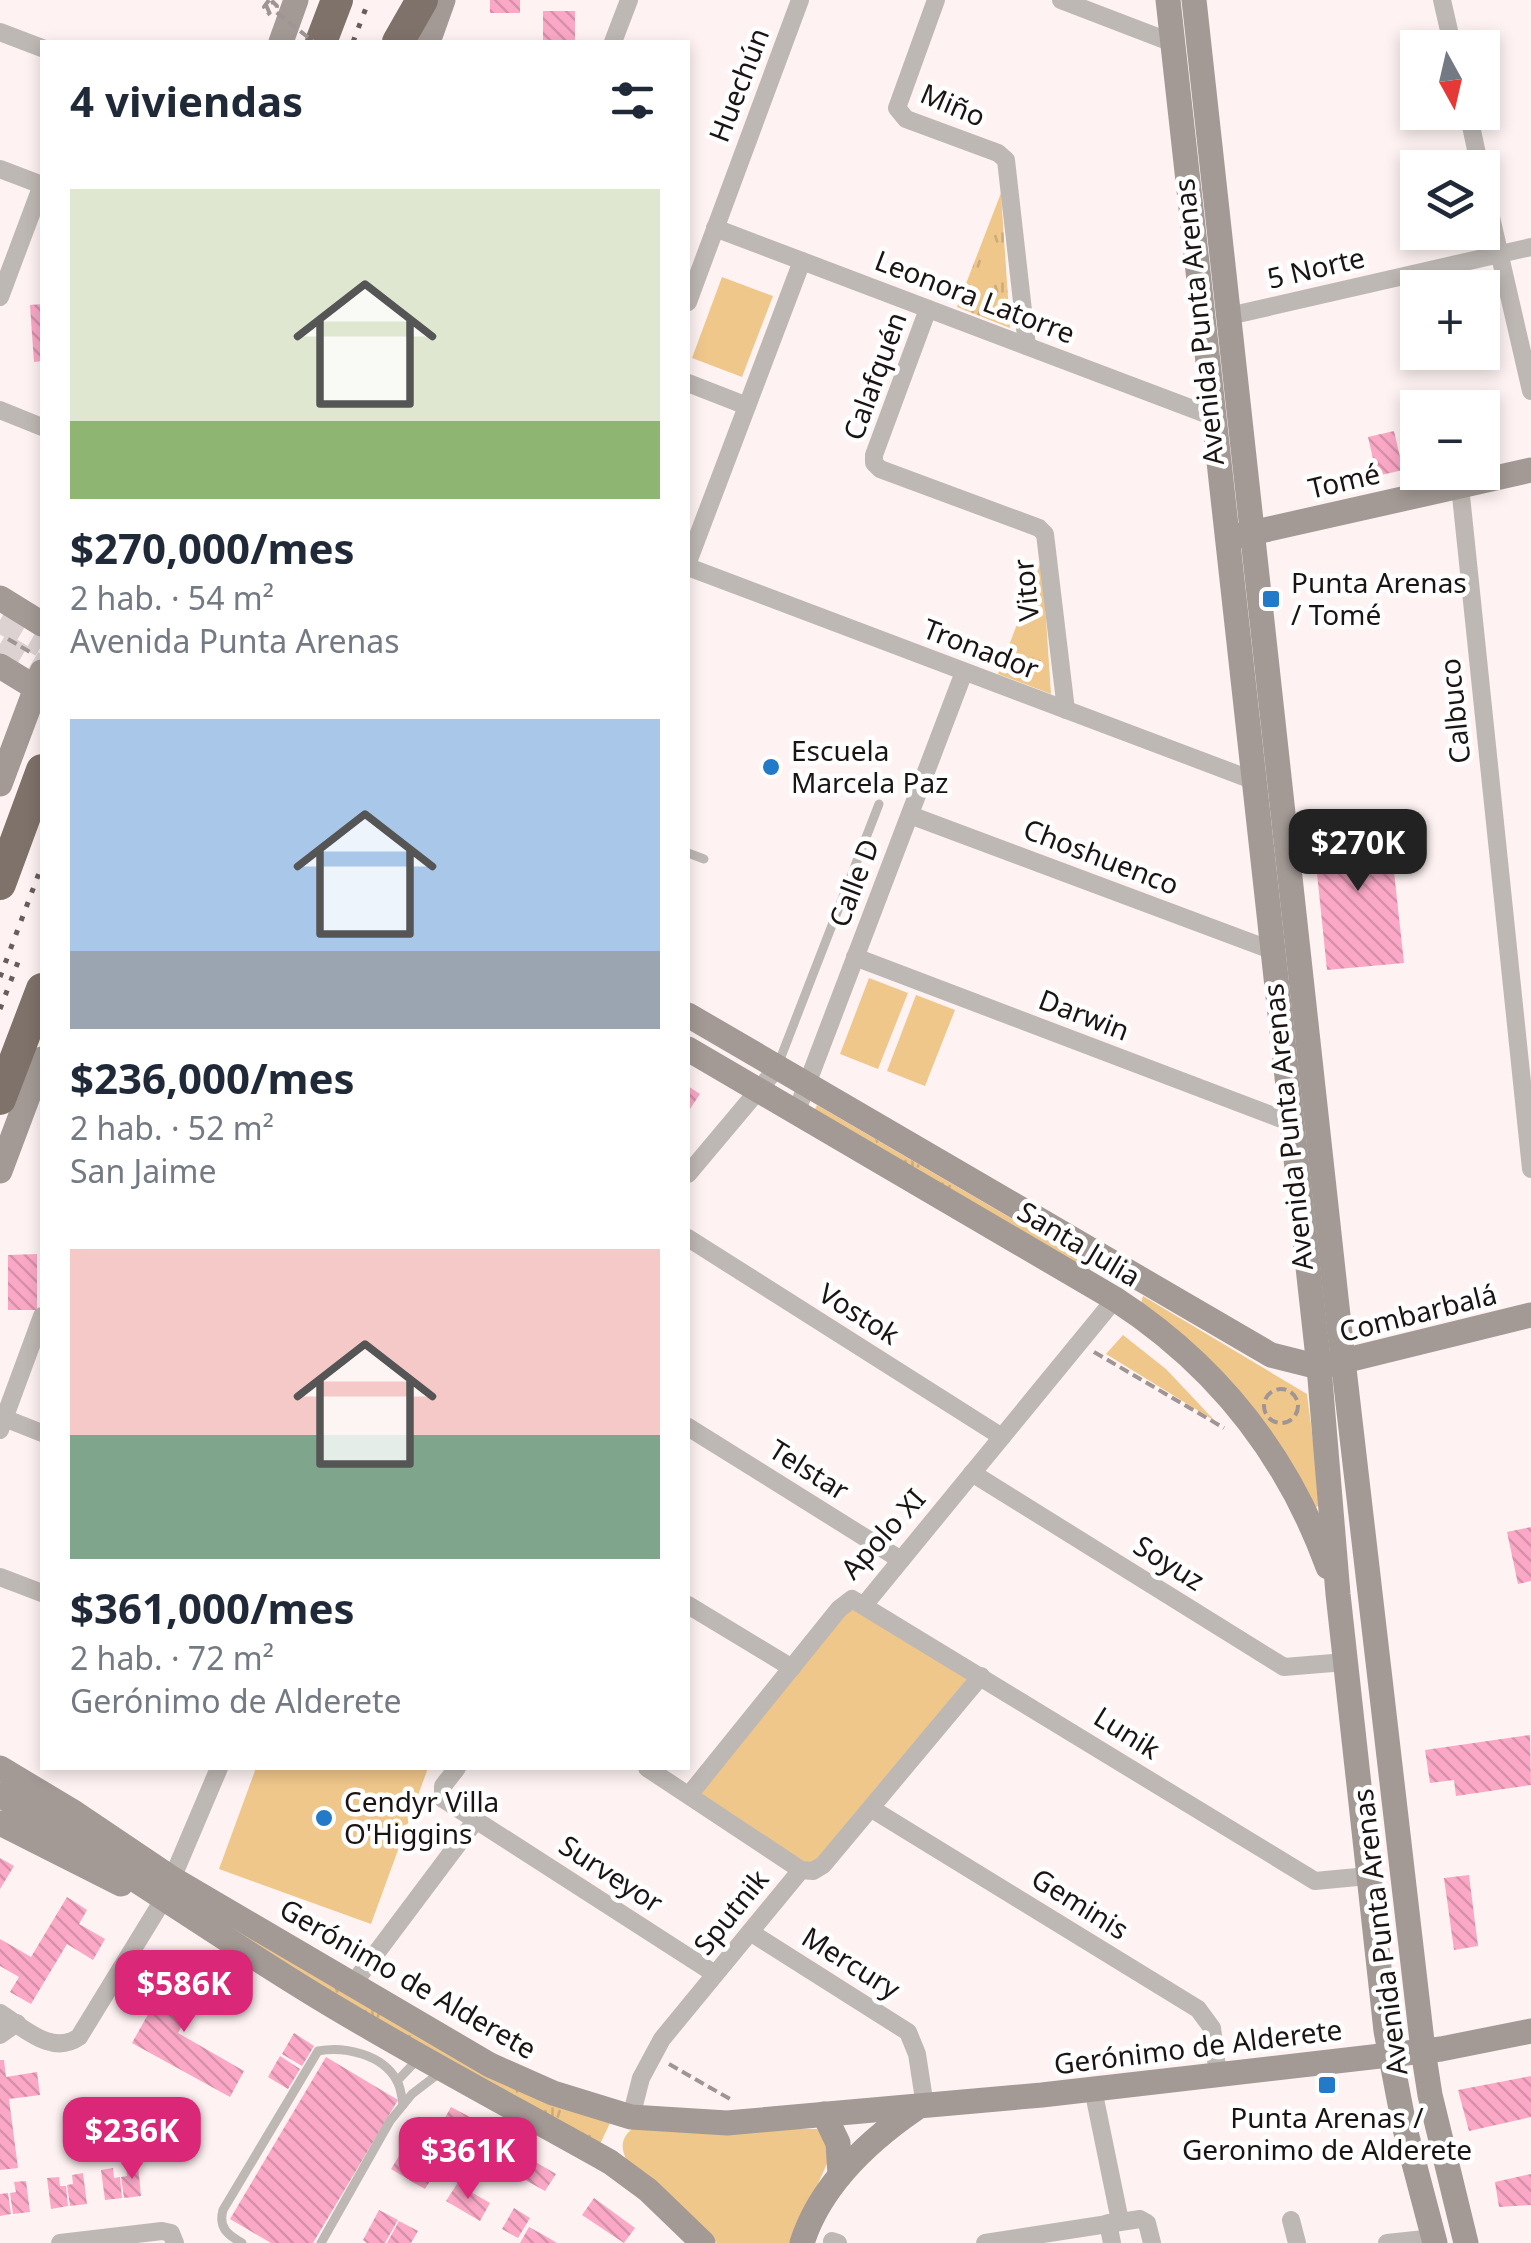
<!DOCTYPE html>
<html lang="es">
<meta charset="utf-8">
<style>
body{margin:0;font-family:"Noto Sans",sans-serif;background:#f6f6f7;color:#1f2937;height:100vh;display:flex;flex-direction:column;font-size:38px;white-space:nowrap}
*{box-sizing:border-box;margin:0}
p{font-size:32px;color:#747a83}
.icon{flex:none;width:55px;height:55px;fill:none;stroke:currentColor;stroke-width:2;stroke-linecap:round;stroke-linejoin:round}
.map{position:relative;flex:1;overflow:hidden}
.panel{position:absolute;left:40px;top:40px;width:650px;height:1730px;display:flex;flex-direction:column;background:#fff;border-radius:0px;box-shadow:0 5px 15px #0003}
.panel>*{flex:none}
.needle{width:65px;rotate:172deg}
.buttons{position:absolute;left:1400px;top:30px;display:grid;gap:20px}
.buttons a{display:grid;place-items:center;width:100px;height:100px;border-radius:0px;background:#fff;box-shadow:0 5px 15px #0003;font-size:50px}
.price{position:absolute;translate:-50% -85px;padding:0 22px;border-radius:20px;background:#db2777;color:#fff;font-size:32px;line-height:65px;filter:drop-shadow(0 2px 5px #0008)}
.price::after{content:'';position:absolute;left:50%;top:60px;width:30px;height:22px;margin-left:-15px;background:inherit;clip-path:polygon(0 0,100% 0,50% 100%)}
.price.active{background:#222;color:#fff}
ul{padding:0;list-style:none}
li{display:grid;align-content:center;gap:20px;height:530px;padding:0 30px}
li span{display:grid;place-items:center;height:310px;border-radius:0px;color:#555}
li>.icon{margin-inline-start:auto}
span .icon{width:180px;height:180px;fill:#fffc;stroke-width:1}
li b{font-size:42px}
h2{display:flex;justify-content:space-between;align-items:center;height:120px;padding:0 30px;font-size:42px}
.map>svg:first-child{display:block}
.grass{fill:url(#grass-tufts)}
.green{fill:#f0c78b}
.building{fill:url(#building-back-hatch)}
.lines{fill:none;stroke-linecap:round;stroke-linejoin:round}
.secondary-tunnel{stroke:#dcd2d1;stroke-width:25;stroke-dasharray:25 12;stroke-linecap:butt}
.path{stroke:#9e9594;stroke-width:4;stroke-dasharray:10 5;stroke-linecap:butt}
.lane{stroke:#beb8b4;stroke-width:9}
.street{stroke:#beb8b4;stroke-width:18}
.secondary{stroke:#a39a95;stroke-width:25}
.highway{stroke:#7f726a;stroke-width:32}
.rail{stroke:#655e5d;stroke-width:5;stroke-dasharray:5 10;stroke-linecap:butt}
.path-bridge{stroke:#9e9594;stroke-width:4;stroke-dasharray:10 5;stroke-linecap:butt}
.poi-dot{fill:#227ac8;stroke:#fff;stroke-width:4}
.labels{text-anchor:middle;stroke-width:9;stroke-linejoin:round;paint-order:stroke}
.street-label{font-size:28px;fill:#1a1413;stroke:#fff}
.poi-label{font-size:28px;fill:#1a1413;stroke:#fff;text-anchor:start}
</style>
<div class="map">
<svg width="1531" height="2243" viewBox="0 0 1531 2243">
<defs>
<pattern id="grass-tufts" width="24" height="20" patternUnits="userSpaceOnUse" patternTransform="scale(2.5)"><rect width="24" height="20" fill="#f0c78b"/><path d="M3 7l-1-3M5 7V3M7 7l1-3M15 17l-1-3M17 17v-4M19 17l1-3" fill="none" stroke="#cdaa77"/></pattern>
<pattern id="building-back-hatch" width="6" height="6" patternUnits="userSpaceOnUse" patternTransform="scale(2.5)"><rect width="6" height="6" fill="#faa8c6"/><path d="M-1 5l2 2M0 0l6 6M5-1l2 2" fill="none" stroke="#d690a9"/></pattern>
</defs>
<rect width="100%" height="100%" fill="#fef3f2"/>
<!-- grass -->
<g class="grass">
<polygon points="1001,193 1010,328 957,307"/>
<polygon points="1042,559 1051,694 998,674"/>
<polygon points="817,1105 1088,1263 1090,1270 814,1111"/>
<polygon points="179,1897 610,2123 601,2142 597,2143 334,1994"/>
</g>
<!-- green -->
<g class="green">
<polygon points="722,277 773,296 742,377 692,358"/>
<polygon points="869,978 908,993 878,1069 840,1054"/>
<polygon points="916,995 955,1010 925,1086 887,1071"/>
<path d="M1143,1296l164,98 14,110 -6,4c-51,-73 -96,-155 -174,-205z"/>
<polygon points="1123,1335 1166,1369 1215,1421 1106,1354"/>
<polygon points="855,1606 967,1679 812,1868 702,1798 701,1790 845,1610"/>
<polygon points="256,1768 428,1768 371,1924 219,1869"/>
<path d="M633,2128l187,1 11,26 -40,88h-74l-90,-82c-7,-14 -6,-23 6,-33z"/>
</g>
<!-- building -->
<g class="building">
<rect x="490" y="0" width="30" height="13"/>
<rect x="543" y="11" width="32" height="31"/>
<polygon points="42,304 42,361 34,362 30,305"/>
<polygon points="1394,431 1403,470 1377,476 1368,437"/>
<polygon points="1388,817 1404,963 1327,970 1312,825"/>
<polygon points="688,1086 700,1094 688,1112"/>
<polygon points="37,1254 37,1310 8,1310 8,1255"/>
<polygon points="1531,1527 1531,1581 1518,1584 1507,1532"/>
<polygon points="1530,1735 1531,1785 1456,1796 1454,1780 1430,1783 1425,1750"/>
<polygon points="0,1858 14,1866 0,1889"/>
<polygon points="1469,1875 1478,1946 1454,1950 1444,1878"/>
<polygon points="67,1897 87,1910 79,1924 105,1939 93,1960 67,1944 31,2004 10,1992 19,1977 0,1966 0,1939 31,1957"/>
<polygon points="175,1966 205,1983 178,2033 244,2071 230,2097 132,2043"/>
<polygon points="294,2033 314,2046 302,2066 282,2054"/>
<polygon points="280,2056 300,2069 288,2089 268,2077"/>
<polygon points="326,2057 398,2100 313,2243 271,2243 230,2219"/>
<polygon points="0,2060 4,2060 6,2077 37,2072 40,2095 9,2099 18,2168 0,2170"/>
<polygon points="1531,2076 1531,2117 1469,2131 1458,2090"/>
<polygon points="451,2107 470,2117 459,2140 471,2118 490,2128 473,2158 434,2137"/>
<polygon points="402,2151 418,2161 408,2179 391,2169"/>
<polygon points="522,2154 556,2174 545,2191 511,2172"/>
<polygon points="420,2162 436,2171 425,2189 409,2180"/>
<polygon points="138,2165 141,2196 124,2198 121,2177 127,2176 126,2166"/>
<polygon points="113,2168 114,2178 120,2177 122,2198 105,2200 101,2170"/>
<polygon points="83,2173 87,2204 70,2206 67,2185 73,2184 72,2175"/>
<polygon points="1531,2174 1531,2205 1499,2207 1495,2182"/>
<polygon points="59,2177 60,2186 66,2186 68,2206 51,2209 47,2178"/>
<polygon points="26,2181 30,2212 13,2214 10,2193 16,2192 14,2182"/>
<polygon points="457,2184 490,2203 480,2221 446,2201"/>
<polygon points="8,2193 11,2214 0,2216 0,2194"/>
<polygon points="594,2198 635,2228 624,2243 582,2215"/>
<polygon points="514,2208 530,2218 518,2238 502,2229"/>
<polygon points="379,2210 398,2220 385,2243 367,2243 363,2240"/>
<polygon points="399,2221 418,2231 411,2243 387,2243"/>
<polygon points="529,2227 547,2237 557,2243 520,2243"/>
</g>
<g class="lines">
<!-- secondary-tunnel -->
<g class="secondary-tunnel">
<polyline points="0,620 42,645"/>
<polyline points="0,644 42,669"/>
</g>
<!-- path -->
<g class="path">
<polyline points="269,0 264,7 270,15"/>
<polyline points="8,639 30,652"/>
<polyline points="1094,1352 1224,1428"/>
<circle cx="1281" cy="1406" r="17"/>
<polyline points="669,2064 730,2099"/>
</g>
<!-- lane -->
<g class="lane">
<polyline points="688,853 704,859"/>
<polyline points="779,1062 879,804"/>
<polyline points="397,2081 419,2058"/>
<path d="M242,2243c-14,-8 -24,-15 -19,-33l95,-159c26,-5 65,3 79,30 4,7 5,17 6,24"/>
<polyline points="321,2243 390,2121 412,2094 442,2071"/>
</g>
<!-- street -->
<g class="street">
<polyline points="936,0 897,108 906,119 998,153 1006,160 1027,346"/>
<polyline points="1061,0 1173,43"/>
<polyline points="1442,0 1453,48"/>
<polyline points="0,32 42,48"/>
<polyline points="613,42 629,0"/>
<polyline points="1468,112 1480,168"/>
<polyline points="0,169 42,185"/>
<polyline points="1482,178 1531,391"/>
<polyline points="715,228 1214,417"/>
<polyline points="0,297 42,185"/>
<polyline points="688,302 800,0"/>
<polyline points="928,309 874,455 874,463 880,469 1039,528 1045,534 1066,710"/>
<polyline points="1229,316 1531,247"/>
<polyline points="688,383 747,406"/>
<polyline points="0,410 42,427"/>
<polyline points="1460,486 1531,1169"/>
<polyline points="688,562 802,261"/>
<polyline points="688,567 1255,781"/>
<polyline points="910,815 1274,951"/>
<polyline points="855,957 1292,1123"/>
<polyline points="796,1113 964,672"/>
<polyline points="688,1174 777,1068"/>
<polyline points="688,1238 1002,1437"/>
<polyline points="4,1418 42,1433"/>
<polyline points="688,1427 901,1560"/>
<polyline points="0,1430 42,1316"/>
<polyline points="972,1473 1284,1667 1345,1662"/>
<polyline points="0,1577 42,1593"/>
<polyline points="865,1604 1115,1299"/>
<polyline points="688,1605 792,1668"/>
<polyline points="457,1768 443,1786 443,1799 715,1974"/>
<polyline points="647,1768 801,1870"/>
<polyline points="689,1795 839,1609 852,1599 1315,1881 1368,1876"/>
<polyline points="872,1809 1198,2009 1212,2028 1218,2075"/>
<polyline points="750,1932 908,2032 917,2054 925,2106"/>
<polyline points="353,1984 476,1820"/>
<path d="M0,2013c24,15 52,43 79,24l84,-137 56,-132"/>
<polyline points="0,2035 17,2023"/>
<polyline points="1093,2089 1120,2221"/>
<polyline points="631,2117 641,2078 662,2039 801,1870 813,1871 823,1865 981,1676"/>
<polyline points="1291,2220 1297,2243"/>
<polyline points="1108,2223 1112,2243"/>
<polyline points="832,2241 838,2243"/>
<polyline points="60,2243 162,2231 171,2233 175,2243"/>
<polyline points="985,2243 1140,2219 1147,2223 1152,2243"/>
<polyline points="1387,2243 1434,2238"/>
</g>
<!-- secondary -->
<g class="secondary">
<polyline points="1168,0 1319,1367 1338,1594 1386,2031 1404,2125 1435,2243"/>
<polyline points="1194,0 1340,1334 1423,2050 1430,2095 1466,2243"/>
<polyline points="281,42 296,0"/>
<polyline points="428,42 443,0"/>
<polyline points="1238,536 1531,470"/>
<polyline points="0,598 42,624"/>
<polyline points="0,666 36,688"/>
<polyline points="0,784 42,672"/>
<polyline points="688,1015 1271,1355 1319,1367 1531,1315"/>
<path d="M688,1049l427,250c100,65 172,155 213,268"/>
<polyline points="0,1171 42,1059"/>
<polyline points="0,1768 75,1813 173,1879 490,2065 553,2093 631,2117 727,2123 1042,2095 1441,2049 1531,2031"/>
<path d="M0,1795c110,65 214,139 323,205 94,57 191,108 287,162l38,28 55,53"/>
<polyline points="0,1823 121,1884"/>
<polyline points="824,2114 838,2143 840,2175"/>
<path d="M802,2243c18,-57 65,-101 113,-134"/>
</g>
<!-- highway -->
<g class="highway">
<polyline points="321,42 337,0"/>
<polyline points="398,42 422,0"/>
<polyline points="0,884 42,770"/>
<polyline points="0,1099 42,989"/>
</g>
<!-- rail -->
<g class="rail">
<polyline points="353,42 369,0"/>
<polyline points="0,977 42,865"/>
<polyline points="0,1009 18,962"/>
</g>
<!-- path-bridge -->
<polyline class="path-bridge" points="270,14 266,5 273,2 277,6 276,12 314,42"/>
</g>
<!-- markers -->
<g class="poi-dot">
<rect x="1261" y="589" width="20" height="20" rx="5"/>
<circle cx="771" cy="767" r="10"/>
<circle cx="324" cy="1818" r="10"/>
<rect x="1317" y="2075" width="20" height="20" rx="5"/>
</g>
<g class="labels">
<!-- street labels -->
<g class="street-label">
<text transform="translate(739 85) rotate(-69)" y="10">Huechún</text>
<text transform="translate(953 105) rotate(23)" y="10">Miño</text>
<text transform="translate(1316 268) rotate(-13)" y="10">5 Norte</text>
<text transform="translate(975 297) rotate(21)" y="10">Leonora Latorre</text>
<text transform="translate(1199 322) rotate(-96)" y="10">Avenida Punta Arenas</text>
<text transform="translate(875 376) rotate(-70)" y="10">Calafquén</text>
<text transform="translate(1344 481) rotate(-13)" y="10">Tomé</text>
<text transform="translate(1026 590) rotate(-96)" y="10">Vitor</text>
<text transform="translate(981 649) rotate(21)" y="10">Tronador</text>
<text transform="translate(1455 711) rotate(-96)" y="10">Calbuco</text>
<text transform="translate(1101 857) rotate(21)" y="10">Choshuenco</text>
<text transform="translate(854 883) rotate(-69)" y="10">Calle D</text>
<text transform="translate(1084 1015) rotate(21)" y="10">Darwin</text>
<text transform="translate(1288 1127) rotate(-96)" y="10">Avenida Punta Arenas</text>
<text transform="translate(1079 1244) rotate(31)" y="10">Santa Julia</text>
<text transform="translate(1418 1313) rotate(-14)" y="10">Combarbalá</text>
<text transform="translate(859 1314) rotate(32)" y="10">Vostok</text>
<text transform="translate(809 1470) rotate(32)" y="10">Telstar</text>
<text transform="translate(883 1534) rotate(-48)" y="10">Apolo XI</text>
<text transform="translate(1169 1563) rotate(32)" y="10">Soyuz</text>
<text transform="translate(1127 1733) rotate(32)" y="10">Lunik</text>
<text transform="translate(611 1874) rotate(33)" y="10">Surveyor</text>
<text transform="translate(1080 1904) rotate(32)" y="10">Geminis</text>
<text transform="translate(731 1912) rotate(-51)" y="10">Sputnik</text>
<text transform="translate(1380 1932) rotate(-97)" y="10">Avenida Punta Arenas</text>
<text transform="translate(851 1963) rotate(32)" y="10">Mercury</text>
<text transform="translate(408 1979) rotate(30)" y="10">Gerónimo de Alderete</text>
<text transform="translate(1198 2047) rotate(-7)" y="10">Gerónimo de Alderete</text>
</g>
<!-- poi labels -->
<g class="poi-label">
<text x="1291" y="593">Punta Arenas<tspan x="1291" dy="32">/ Tomé</tspan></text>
<text x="791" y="761">Escuela<tspan x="791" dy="32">Marcela Paz</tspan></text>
<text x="344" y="1812">Cendyr Villa<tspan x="344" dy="32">O'Higgins</tspan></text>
<text x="1327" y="2128" text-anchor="middle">Punta Arenas /<tspan x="1327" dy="32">Geronimo de Alderete</tspan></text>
</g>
</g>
</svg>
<div class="buttons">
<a><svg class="needle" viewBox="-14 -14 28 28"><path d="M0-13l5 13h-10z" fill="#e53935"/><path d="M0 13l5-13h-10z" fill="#747a83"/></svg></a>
<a><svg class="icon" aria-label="layers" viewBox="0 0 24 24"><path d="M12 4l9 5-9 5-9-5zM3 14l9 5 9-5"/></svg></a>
<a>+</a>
<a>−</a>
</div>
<b class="price active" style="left:1358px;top:894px">$270K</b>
<b class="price" style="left:184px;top:2035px">$586K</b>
<b class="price" style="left:132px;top:2182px">$236K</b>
<b class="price" style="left:468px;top:2202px">$361K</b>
<section class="panel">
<h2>4 viviendas<svg class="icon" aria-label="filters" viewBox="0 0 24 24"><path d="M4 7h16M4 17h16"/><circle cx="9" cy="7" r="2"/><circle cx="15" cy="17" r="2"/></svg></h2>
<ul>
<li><span style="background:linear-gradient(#dfe7d0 75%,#8fb573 0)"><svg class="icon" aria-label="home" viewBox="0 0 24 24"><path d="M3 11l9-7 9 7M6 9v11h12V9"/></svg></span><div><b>$270,000/mes</b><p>2 hab. · 54 m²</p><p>Avenida Punta Arenas</p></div></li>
<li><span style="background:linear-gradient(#a9c7e8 75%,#9aa5b1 0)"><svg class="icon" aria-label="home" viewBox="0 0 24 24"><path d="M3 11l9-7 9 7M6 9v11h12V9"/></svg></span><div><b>$236,000/mes</b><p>2 hab. · 52 m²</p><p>San Jaime</p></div></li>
<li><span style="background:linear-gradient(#f6c9c9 60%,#7fa58c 0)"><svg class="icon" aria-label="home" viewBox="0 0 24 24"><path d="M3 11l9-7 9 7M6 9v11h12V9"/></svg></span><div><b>$361,000/mes</b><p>2 hab. · 72 m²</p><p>Gerónimo de Alderete</p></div></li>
</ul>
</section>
</div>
